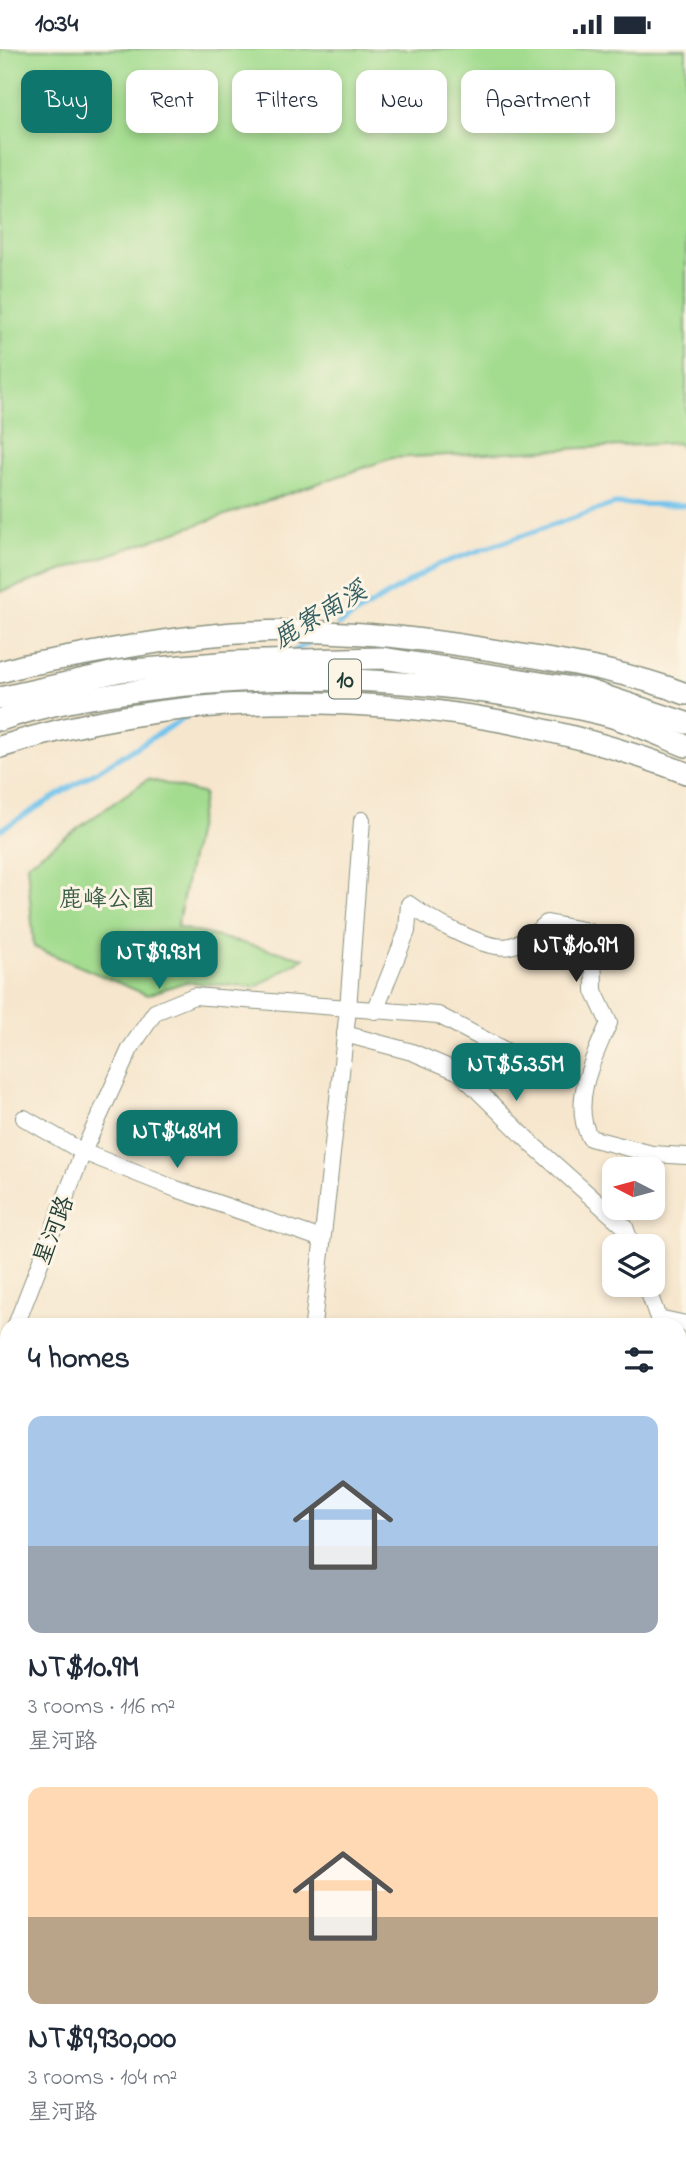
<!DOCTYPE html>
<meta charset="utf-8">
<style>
body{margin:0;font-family:"Indie Flower","LXGW WenKai TC",sans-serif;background:#f6f6f7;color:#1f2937;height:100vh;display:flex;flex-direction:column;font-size:26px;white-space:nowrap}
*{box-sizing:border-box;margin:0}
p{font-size:23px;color:#747a83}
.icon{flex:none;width:38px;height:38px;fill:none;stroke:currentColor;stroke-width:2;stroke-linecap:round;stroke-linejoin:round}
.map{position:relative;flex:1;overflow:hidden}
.side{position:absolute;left:0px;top:1269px;width:686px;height:842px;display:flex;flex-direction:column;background:#fff;border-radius:21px 21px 0 0;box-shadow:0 4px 10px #0003}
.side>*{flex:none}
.banner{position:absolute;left:21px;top:21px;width:644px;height:63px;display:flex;gap:14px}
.needle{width:46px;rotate:276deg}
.buttons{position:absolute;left:602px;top:1108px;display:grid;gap:14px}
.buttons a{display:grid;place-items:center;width:63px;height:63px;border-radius:14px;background:#fff;box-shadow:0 4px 10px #0003;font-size:35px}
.price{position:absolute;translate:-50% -60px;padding:0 16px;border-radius:14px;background:#0f766e;color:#fff;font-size:23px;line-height:46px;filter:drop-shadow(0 2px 4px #0008)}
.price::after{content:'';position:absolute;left:50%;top:42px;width:21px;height:16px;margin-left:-10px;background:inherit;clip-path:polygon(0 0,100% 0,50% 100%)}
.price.active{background:#222;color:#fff}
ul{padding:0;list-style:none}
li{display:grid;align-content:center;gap:14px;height:371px;padding:0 28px}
li span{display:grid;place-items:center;height:217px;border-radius:14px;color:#555}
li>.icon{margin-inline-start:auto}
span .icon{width:126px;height:126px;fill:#fffc;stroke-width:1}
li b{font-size:30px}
h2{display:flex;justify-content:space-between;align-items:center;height:84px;padding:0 28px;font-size:30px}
.chip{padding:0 24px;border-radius:14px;background:#fff;box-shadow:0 4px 10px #0003;font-size:24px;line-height:63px}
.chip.active{background:#0f766e;color:#fff}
.status{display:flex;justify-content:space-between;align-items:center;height:49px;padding:0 35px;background:#fff;direction:ltr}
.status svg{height:19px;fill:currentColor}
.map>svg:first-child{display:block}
.built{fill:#eed6bb}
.green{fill:#a3dc8f;stroke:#618c62;stroke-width:2}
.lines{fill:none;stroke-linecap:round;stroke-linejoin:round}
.stream{stroke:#70c2ec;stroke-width:5}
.building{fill:#e49374}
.minor-casing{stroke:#8a9280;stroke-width:18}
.major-casing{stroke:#8a9280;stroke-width:24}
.minor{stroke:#fff;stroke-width:16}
.major{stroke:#fff;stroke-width:21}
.labels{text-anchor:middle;stroke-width:6;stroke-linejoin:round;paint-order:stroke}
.shield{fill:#fcf5e5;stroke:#617469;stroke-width:2}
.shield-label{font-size:23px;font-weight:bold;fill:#1f3d34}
.park-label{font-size:24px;fill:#395d46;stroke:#fcf5e5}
.street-label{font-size:24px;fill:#1f3d34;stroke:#fcf5e5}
.water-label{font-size:26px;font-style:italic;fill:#335e62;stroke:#fcf5e5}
</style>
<div class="status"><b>10:34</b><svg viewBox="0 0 49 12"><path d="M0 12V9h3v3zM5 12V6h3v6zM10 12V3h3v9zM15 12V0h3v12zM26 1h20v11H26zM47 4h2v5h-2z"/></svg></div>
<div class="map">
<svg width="686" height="2109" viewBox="0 0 686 2109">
<rect width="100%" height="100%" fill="#fcf5e5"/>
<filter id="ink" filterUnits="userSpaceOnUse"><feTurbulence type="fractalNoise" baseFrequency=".0143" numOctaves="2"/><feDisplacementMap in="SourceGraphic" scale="14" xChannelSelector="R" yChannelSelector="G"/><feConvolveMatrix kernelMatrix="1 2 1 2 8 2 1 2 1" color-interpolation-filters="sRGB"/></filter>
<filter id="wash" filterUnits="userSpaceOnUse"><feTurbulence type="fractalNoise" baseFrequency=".00686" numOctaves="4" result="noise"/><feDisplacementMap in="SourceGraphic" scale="28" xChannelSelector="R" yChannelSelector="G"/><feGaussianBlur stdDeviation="1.57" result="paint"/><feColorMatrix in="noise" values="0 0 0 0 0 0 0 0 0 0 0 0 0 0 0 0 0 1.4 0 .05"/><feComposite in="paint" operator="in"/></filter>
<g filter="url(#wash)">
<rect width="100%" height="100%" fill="#f6e6cd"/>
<!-- built -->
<polygon class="built" points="686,1673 686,1816 679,1811 679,1683"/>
<!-- green -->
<g class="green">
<polygon points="0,0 686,0 686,407 678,394 392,409 0,543"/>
<polygon points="148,730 204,745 177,878 304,909 256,938 185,933 147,946 34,898 27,815"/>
</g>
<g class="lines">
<!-- stream -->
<g class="stream">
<polyline points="338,576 437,516 614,455 686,456"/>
<polyline points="293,603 315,590"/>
<polyline points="0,781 186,668"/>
</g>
</g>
<g id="blocks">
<!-- building -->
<polygon class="building" points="679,1851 686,1856 686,1912 679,1907"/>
</g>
</g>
<g filter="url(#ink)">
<use href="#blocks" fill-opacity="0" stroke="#8a9280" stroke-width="2"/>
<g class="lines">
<defs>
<g id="minor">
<path d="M375,962l32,-80 2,-27c18,14 78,48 101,42 14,-3 27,-14 37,-23l41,8 5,4 1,56 15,32c-15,33 -39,80 -19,115l62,16 34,2"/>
<polyline points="345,985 412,1003 459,1023 534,1097 625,1178 632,1197"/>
<polyline points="24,1069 83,1103 176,1140 322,1190"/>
<polyline points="646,1236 658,1269 686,1275"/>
<polyline points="16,1276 83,1103 130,1000 155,963 194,947 438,966 506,1002"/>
<polyline points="313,1276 348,960 362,771"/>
<polyline points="0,1317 7,1299"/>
<polyline points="0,1376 7,1377"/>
<polyline points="679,1474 686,1480"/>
<polyline points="0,1597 7,1602"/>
<polyline points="0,1633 7,1637"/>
<polyline points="679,1655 686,1645"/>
<polyline points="0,1933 7,1922"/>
<polyline points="679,2041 686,2046"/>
<polyline points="679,2076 686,2081"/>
<polyline points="327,2104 335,2109"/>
<polyline points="126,2109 129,2104"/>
<polyline points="361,2109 365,2104"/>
</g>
<g id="major">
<path d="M0,623l25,-7c59,-10 119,-23 178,-29 105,-12 210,0 313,18 57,9 116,19 170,40"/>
<polyline points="0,649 120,622 231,613 382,609 586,641 686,674"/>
<path d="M0,671c48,-17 100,-24 150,-31 152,-19 303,-10 452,25 28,7 57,21 84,32"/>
<path d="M0,698c216,-69 476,-55 686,26"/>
</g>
</defs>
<!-- minor casing -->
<use href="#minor" class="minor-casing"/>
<!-- major casing -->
<use href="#major" class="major-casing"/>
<!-- minor -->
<use href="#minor" class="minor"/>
<!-- major -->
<use href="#major" class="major"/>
</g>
</g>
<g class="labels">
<!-- shield labels -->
<rect class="shield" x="329" y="610.5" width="32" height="39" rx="5"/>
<g class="shield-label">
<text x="345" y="638">10</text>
</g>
<!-- park labels -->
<g class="park-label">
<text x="107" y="857">鹿峰公園</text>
</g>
<!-- street labels -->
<g class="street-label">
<text transform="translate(53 1181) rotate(-69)" y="8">星河路</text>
</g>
<!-- water labels -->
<g class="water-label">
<text transform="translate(319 565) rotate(-31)" y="9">鹿寮南溪</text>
</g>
</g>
</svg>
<div class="buttons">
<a><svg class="needle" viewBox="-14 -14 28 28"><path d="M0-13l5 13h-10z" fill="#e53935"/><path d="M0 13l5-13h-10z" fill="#747a83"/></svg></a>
<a><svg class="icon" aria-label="layers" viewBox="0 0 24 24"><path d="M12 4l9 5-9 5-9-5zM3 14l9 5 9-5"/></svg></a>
</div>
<b class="price active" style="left:576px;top:935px">NT$10.9M</b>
<b class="price" style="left:159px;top:942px">NT$9.93M</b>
<b class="price" style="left:516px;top:1054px">NT$5.35M</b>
<b class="price" style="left:177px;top:1121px">NT$4.84M</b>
<div class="banner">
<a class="chip active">Buy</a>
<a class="chip">Rent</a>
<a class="chip">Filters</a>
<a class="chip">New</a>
<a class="chip">Apartment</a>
</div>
<section class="side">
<h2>4 homes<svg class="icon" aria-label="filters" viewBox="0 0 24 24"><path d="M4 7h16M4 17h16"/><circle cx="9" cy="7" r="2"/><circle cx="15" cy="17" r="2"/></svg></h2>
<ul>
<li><span style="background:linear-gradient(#a9c7e8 60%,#9aa5b1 0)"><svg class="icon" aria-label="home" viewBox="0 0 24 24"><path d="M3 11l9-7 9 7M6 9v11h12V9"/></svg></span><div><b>NT$10.9M</b><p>3 rooms · 116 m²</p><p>星河路</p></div></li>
<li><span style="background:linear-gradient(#ffd9b3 60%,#b9a48a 0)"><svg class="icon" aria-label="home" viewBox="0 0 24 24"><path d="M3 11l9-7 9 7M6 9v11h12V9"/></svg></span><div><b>NT$9,930,000</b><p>3 rooms · 104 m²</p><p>星河路</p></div></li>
</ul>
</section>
</div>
